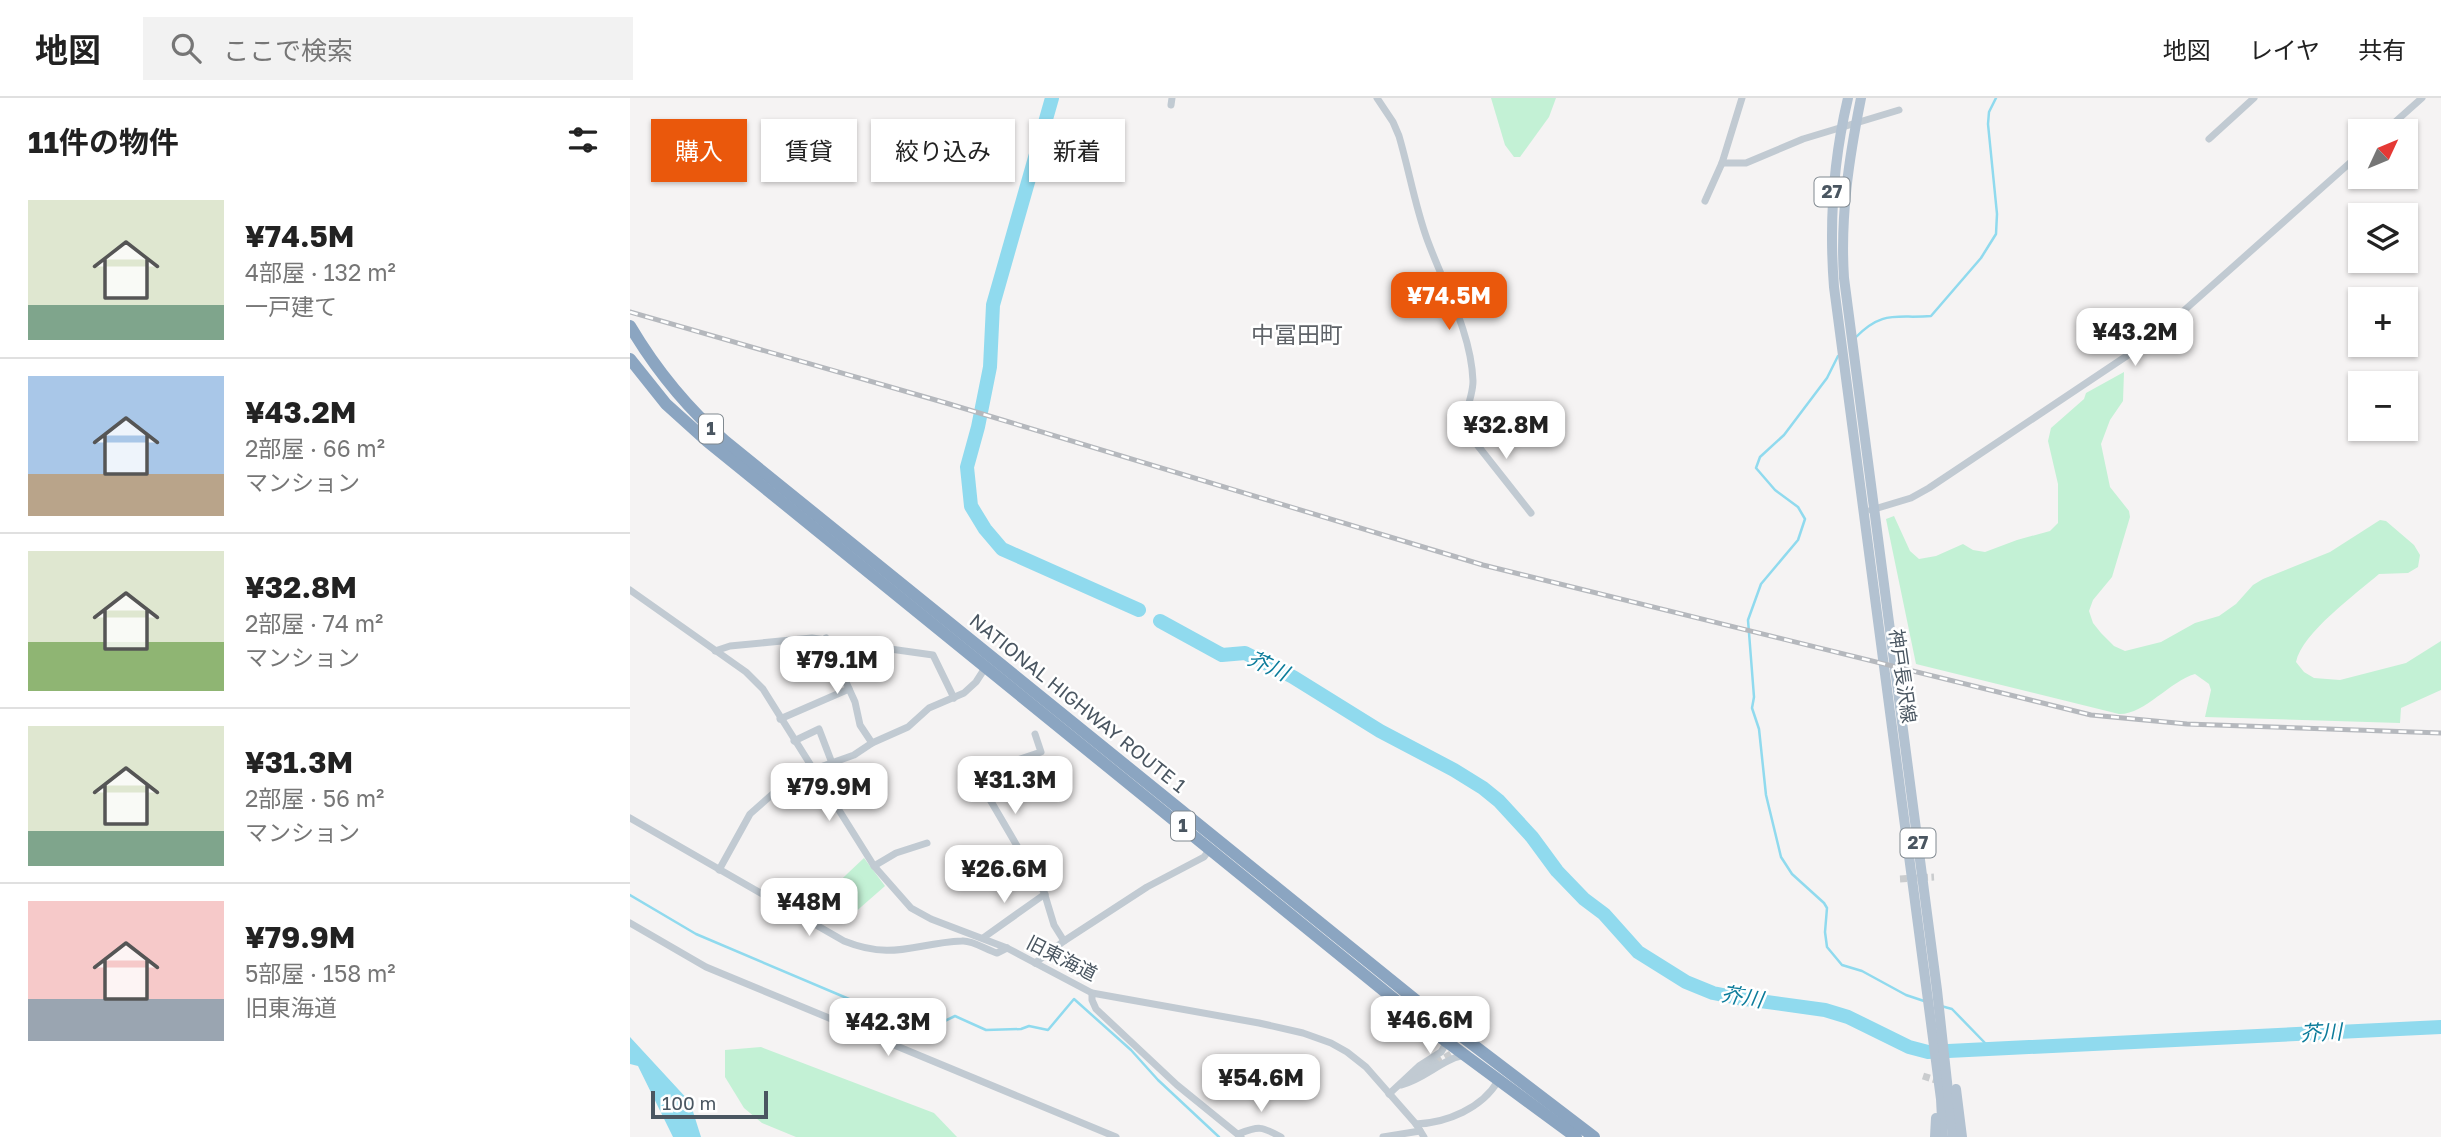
<!DOCTYPE html>
<html lang="ja">
<meta charset="utf-8">
<style>
body{margin:0;font-family:"Golos Text","Noto Sans JP",sans-serif;background:#f2f2f2;color:#222;height:100vh;display:flex;flex-direction:column;font-size:26px;white-space:nowrap}
*{box-sizing:border-box;margin:0}
p{font-size:23px;color:#767676}
.icon{flex:none;width:38px;height:38px;fill:none;stroke:currentColor;stroke-width:2;stroke-linecap:round;stroke-linejoin:round}
.map{position:relative;flex:1;overflow:hidden}
.details{display:flex;flex-direction:column;background:#fff;width:630px}
.details>*{flex:none}
.top-card{position:absolute;left:21px;top:21px;width:665px;height:63px;display:flex;gap:14px}
.needle{width:46px;rotate:46deg}
.tools{position:absolute;left:1718px;top:21px;display:grid;gap:14px}
.tools a{display:grid;place-items:center;width:70px;height:70px;border-radius:0px;background:#fff;box-shadow:0 2px 5px #0004;font-size:35px}
.scale{position:absolute;left:21px;bottom:18px;width:117px;box-sizing:border-box;padding-left:7px;border:4px solid #4a5661;border-top:0;font-size:19px;line-height:24px;white-space:nowrap;color:#4a5661;-webkit-text-stroke:5px #fff;paint-order:stroke}
.price{position:absolute;translate:-50% -60px;padding:0 16px;border-radius:14px;background:#fff;color:#222;font-size:23px;line-height:46px;filter:drop-shadow(0 2px 4px #0008)}
.price::after{content:'';position:absolute;left:50%;top:42px;width:21px;height:16px;margin-left:-10px;background:inherit;clip-path:polygon(0 0,100% 0,50% 100%)}
.price.selected{background:#ea580c;color:#fff}
ul{padding:0;list-style:none}
li{display:flex;align-items:center;gap:21px;height:175px;padding:0 28px}
li+li{border-top:2px solid #e0e0e0}
li span{display:grid;place-items:center;flex:none;width:196px;height:140px;border-radius:0px;color:#555}
li>.icon{margin-inline-start:auto}
span .icon{width:84px;height:84px;fill:#fffc;stroke-width:1}
li b{font-size:30px}
h2{display:flex;justify-content:space-between;align-items:center;height:84px;padding:0 28px;font-size:30px}
.chip{padding:0 24px;border-radius:0px;background:#fff;box-shadow:0 2px 5px #0004;font-size:24px;line-height:63px}
.chip.selected{background:#ea580c;color:#fff}
header{display:flex;align-items:center;gap:42px;box-sizing:border-box;height:98px;padding:0 35px;background:#fff;border-bottom:2px solid #e0e0e0}
header strong{font-size:33px}
nav{display:flex;gap:38px;margin-inline-start:auto;font-size:24px}
.search{width:490px;height:63px;background:#f2f2f2;display:flex;align-items:center;gap:18px;box-sizing:border-box;padding:0 24px;border-radius:0px;color:#767676;font-size:26px}
main{display:flex;flex:1;min-height:0}
.map>svg:first-child{display:block}
.green{fill:#c3f1d5}
.water{fill:#90daee}
.lines{fill:none;stroke-linecap:round;stroke-linejoin:round}
.stream{stroke:#90daee;stroke-width:2.5}
.river{stroke:#90daee;stroke-width:14}
.street-tunnel{stroke:#caccce;stroke-width:7;stroke-dasharray:7 3.5;stroke-linecap:butt}
.street{stroke:#c1cad2;stroke-width:7}
.primary{stroke:#b3c2d1;stroke-width:10}
.highway{stroke:#8ba5c1;stroke-width:12}
.rail-casing{stroke:#b5b8bd;stroke-width:5}
.rail{stroke:#fff;stroke-width:2.5;stroke-dasharray:8;stroke-linecap:butt}
.labels{text-anchor:middle;stroke-width:5;stroke-linejoin:round;paint-order:stroke}
.shield{fill:#fff;stroke:#808990;stroke-width:2}
.shield-label{font-size:18px;font-weight:bold;fill:#4a5661}
.street-label{font-size:19px;fill:#4a5661;stroke:#fff}
.water-label{font-size:21px;font-style:italic;fill:#0c7c9b;stroke:#fff}
.quarter-label{font-size:23px;fill:#5f6368;stroke:#fff}
</style>
<header>
<strong>地図</strong>
<div class="search"><svg class="icon" aria-label="search" viewBox="0 0 24 24"><circle cx="10" cy="10" r="6"/><path d="M15 15l6 6"/></svg>ここで検索</div>
<nav><a>地図</a><a>レイヤ</a><a>共有</a></nav>
</header>
<main>
<section class="details">
<h2>11件の物件<svg class="icon" aria-label="filters" viewBox="0 0 24 24"><path d="M4 7h16M4 17h16"/><circle cx="9" cy="7" r="2"/><circle cx="15" cy="17" r="2"/></svg></h2>
<ul>
<li><span style="background:linear-gradient(#dfe7d0 75%,#7fa58c 0)"><svg class="icon" aria-label="home" viewBox="0 0 24 24"><path d="M3 11l9-7 9 7M6 9v11h12V9"/></svg></span><div><b>¥74.5M</b><p>4部屋 · 132 m²</p><p>一戸建て</p></div></li>
<li><span style="background:linear-gradient(#a9c7e8 70%,#b9a48a 0)"><svg class="icon" aria-label="home" viewBox="0 0 24 24"><path d="M3 11l9-7 9 7M6 9v11h12V9"/></svg></span><div><b>¥43.2M</b><p>2部屋 · 66 m²</p><p>マンション</p></div></li>
<li><span style="background:linear-gradient(#dfe7d0 65%,#8fb573 0)"><svg class="icon" aria-label="home" viewBox="0 0 24 24"><path d="M3 11l9-7 9 7M6 9v11h12V9"/></svg></span><div><b>¥32.8M</b><p>2部屋 · 74 m²</p><p>マンション</p></div></li>
<li><span style="background:linear-gradient(#dfe7d0 75%,#7fa58c 0)"><svg class="icon" aria-label="home" viewBox="0 0 24 24"><path d="M3 11l9-7 9 7M6 9v11h12V9"/></svg></span><div><b>¥31.3M</b><p>2部屋 · 56 m²</p><p>マンション</p></div></li>
<li><span style="background:linear-gradient(#f6c9c9 70%,#9aa5b1 0)"><svg class="icon" aria-label="home" viewBox="0 0 24 24"><path d="M3 11l9-7 9 7M6 9v11h12V9"/></svg></span><div><b>¥79.9M</b><p>5部屋 · 158 m²</p><p>旧東海道</p></div></li>
</ul>
</section>
<div class="map">
<svg width="1811" height="1039" viewBox="0 0 1811 1039">
<rect width="100%" height="100%" fill="#f5f3f3"/>
<!-- green -->
<g class="green">
<polygon points="861,0 926,0 919,19 890,59 884,59 875,47"/>
<path d="M1494,274l-1,29 -13,19 -9,24 9,43 19,24 1,6 -18,60 -19,23 -4,11 4,12 8,10 13,13 11,5 36,-9 34,-19 24,-7 17,-12 17,-19 10,-6 67,-27 50,-32 6,1 28,24 6,10 -2,12 -10,6 -29,1c-23,20 -77,59 -83,88l8,10 10,6 26,2 66,-17 35,-22v49l-40,18 -1,15 -195,-6 6,-27 -2,-6 -14,-10c-25,7 -51,41 -76,40l-203,-50 -30,-145 8,-3 16,35 9,8 17,-3 27,-12 10,6 12,2 32,-12 33,-9 8,-8v-39l-10,-43 3,-13 33,-29 2,-6z"/>
<polygon points="234,760 255,788 223,816 209,810 199,793"/>
<polygon points="131,949 304,1015 327,1039 166,1039 132,1025 114,1010 95,979 95,952"/>
</g>
<!-- water -->
<polygon class="water" points="0,939 60,1004 71,1039 43,1039 8,968 0,966"/>
<g class="lines">
<!-- stream -->
<g class="stream">
<path d="M1225,240c28,-29 42,-19 76,-22l50,-58 15,-24 1,-20 -9,-90 1,-12 7,-14"/>
<polyline points="1208,258 1197,280 1154,337 1130,359 1126,370 1145,392 1168,409 1175,421 1168,442 1131,486 1118,522 1124,599 1122,610 1129,631 1136,697 1151,759 1162,776 1194,805 1197,810 1195,834 1197,849 1212,867 1232,873 1276,897 1294,903"/>
<polyline points="0,797 66,836 245,912 300,930 325,918 356,932 391,931 399,928 418,932 444,901 501,952 528,982 589,1039"/>
<polyline points="1311,908 1322,911 1356,946 1356,952"/>
</g>
<!-- river -->
<g class="river">
<polyline points="422,0 363,207 360,269 348,329 337,369 341,408 355,431 372,451 509,512"/>
<polyline points="530,523 592,557 615,555 663,579 750,633 824,672 853,690 869,703 902,739 927,773 954,801 974,816 1008,854 1056,884 1083,895 1108,900 1195,912 1218,919 1279,949 1298,954 1811,929"/>
</g>
<!-- street-tunnel -->
<g class="street-tunnel">
<polyline points="1270,781 1304,779"/>
<polyline points="839,945 852,937"/>
<polyline points="806,965 829,951"/>
<polyline points="1293,978 1312,984"/>
</g>
<!-- street -->
<g class="street">
<path d="M747,0l16,24 6,14c10,34 16,70 28,103 17,47 44,92 46,142 0,15 -8,33 -12,47l10,9 60,76"/>
<polyline points="541,7 542,0"/>
<polyline points="1755,33 1792,0"/>
<polyline points="1579,41 1624,0"/>
<polyline points="1092,65 1116,65 1173,41 1269,12"/>
<polyline points="1075,103 1092,65 1112,0"/>
<polyline points="1241,412 1281,400 1299,390 1522,241 1731,55"/>
<polyline points="0,492 116,574 133,591 244,768 281,810 301,821 377,850 462,895 629,925 673,935 701,945 717,954 736,969 786,1026 794,1039"/>
<polyline points="196,540 225,604 230,627 242,645"/>
<polyline points="85,553 100,548 182,540 303,557 324,600"/>
<polyline points="150,621 219,591"/>
<polyline points="405,636 411,654 345,676 414,794 424,827 434,843"/>
<polyline points="164,643 189,631 202,665"/>
<polyline points="182,672 224,657 242,645 278,629 299,610 334,595 346,584 355,570"/>
<path d="M0,720l214,123c50,20 70,2 118,0 11,-1 24,9 35,12l10,-5"/>
<polyline points="244,768 266,755 297,745"/>
<polyline points="89,772 120,716 154,686 181,670"/>
<polyline points="0,825 76,869 486,1039"/>
<polyline points="353,840 415,796"/>
<polyline points="405,865 434,843 517,789 574,759 580,751"/>
<polyline points="462,895 462,902 466,911 547,987 611,1039"/>
<polyline points="783,979 806,965"/>
<path d="M771,987c24,-6 41,-26 64,-30"/>
<polyline points="759,996 789,968 811,954 817,944"/>
<path d="M786,1026c31,-1 66,-16 82,-43"/>
<path d="M608,1036c21,-8 23,-8 43,3"/>
<polyline points="753,1039 790,1033"/>
</g>
<!-- primary -->
<g class="primary">
<path d="M1218,0c-15,63 -19,125 -14,189l107,812 2,38"/>
<path d="M1231,0c-12,60 -21,119 -17,180l93,712 16,147"/>
<polyline points="1326,991 1332,1039"/>
<polyline points="1305,1039 1306,1020"/>
</g>
<!-- highway -->
<g class="highway">
<path d="M0,228c26,44 57,82 96,116l708,573 160,122"/>
<polyline points="0,261 36,306 77,343 817,944 946,1039"/>
</g>
<defs>
<polyline id="rail" points="0,214 316,305 853,467 1461,617 1557,626 1811,635"/>
</defs>
<!-- rail casing -->
<use href="#rail" class="rail-casing"/>
<!-- rail -->
<use href="#rail" class="rail"/>
</g>
<g class="labels">
<!-- shield labels -->
<g class="shield">
<rect x="1184.5" y="79.5" width="35" height="29" rx="5"/>
<rect x="69" y="316.5" width="24" height="29" rx="5"/>
<rect x="541" y="713.5" width="24" height="29" rx="5"/>
<rect x="1270.5" y="730.5" width="35" height="29" rx="5"/>
</g>
<g class="shield-label">
<text x="1202" y="100">27</text>
<text x="81" y="337">1</text>
<text x="553" y="734">1</text>
<text x="1288" y="751">27</text>
</g>
<!-- street labels -->
<g class="street-label">
<text transform="translate(1273 578) rotate(82)" y="7">神戸長沢線</text>
<text transform="translate(448 605) rotate(39)" y="7">NATIONAL HIGHWAY ROUTE 1</text>
<text transform="translate(432 860) rotate(27)" y="7">旧東海道</text>
</g>
<!-- water labels -->
<g class="water-label">
<text transform="translate(638 568) rotate(25)" y="7">芥川</text>
<text transform="translate(1112 899) rotate(9)" y="7">芥川</text>
<text transform="translate(1691 935) rotate(-3)" y="7">芥川</text>
</g>
<!-- quarter labels -->
<g class="quarter-label">
<text x="667" y="245">中冨田町</text>
</g>
</g>
</svg>
<div class="tools">
<a><svg class="needle" viewBox="-14 -14 28 28"><path d="M0-13l5 13h-10z" fill="#e53935"/><path d="M0 13l5-13h-10z" fill="#767676"/></svg></a>
<a><svg class="icon" aria-label="layers" viewBox="0 0 24 24"><path d="M12 4l9 5-9 5-9-5zM3 14l9 5 9-5"/></svg></a>
<a>+</a>
<a>−</a>
</div>
<div class="scale">100 m</div>
<b class="price selected" style="left:819px;top:234px">¥74.5M</b>
<b class="price" style="left:1505px;top:270px">¥43.2M</b>
<b class="price" style="left:876px;top:363px">¥32.8M</b>
<b class="price" style="left:207px;top:598px">¥79.1M</b>
<b class="price" style="left:385px;top:718px">¥31.3M</b>
<b class="price" style="left:199px;top:725px">¥79.9M</b>
<b class="price" style="left:374px;top:807px">¥26.6M</b>
<b class="price" style="left:179px;top:840px">¥48M</b>
<b class="price" style="left:800px;top:958px">¥46.6M</b>
<b class="price" style="left:258px;top:960px">¥42.3M</b>
<b class="price" style="left:631px;top:1016px">¥54.6M</b>
<div class="top-card">
<a class="chip selected">購入</a>
<a class="chip">賃貸</a>
<a class="chip">絞り込み</a>
<a class="chip">新着</a>
</div>
</div>
</main>
